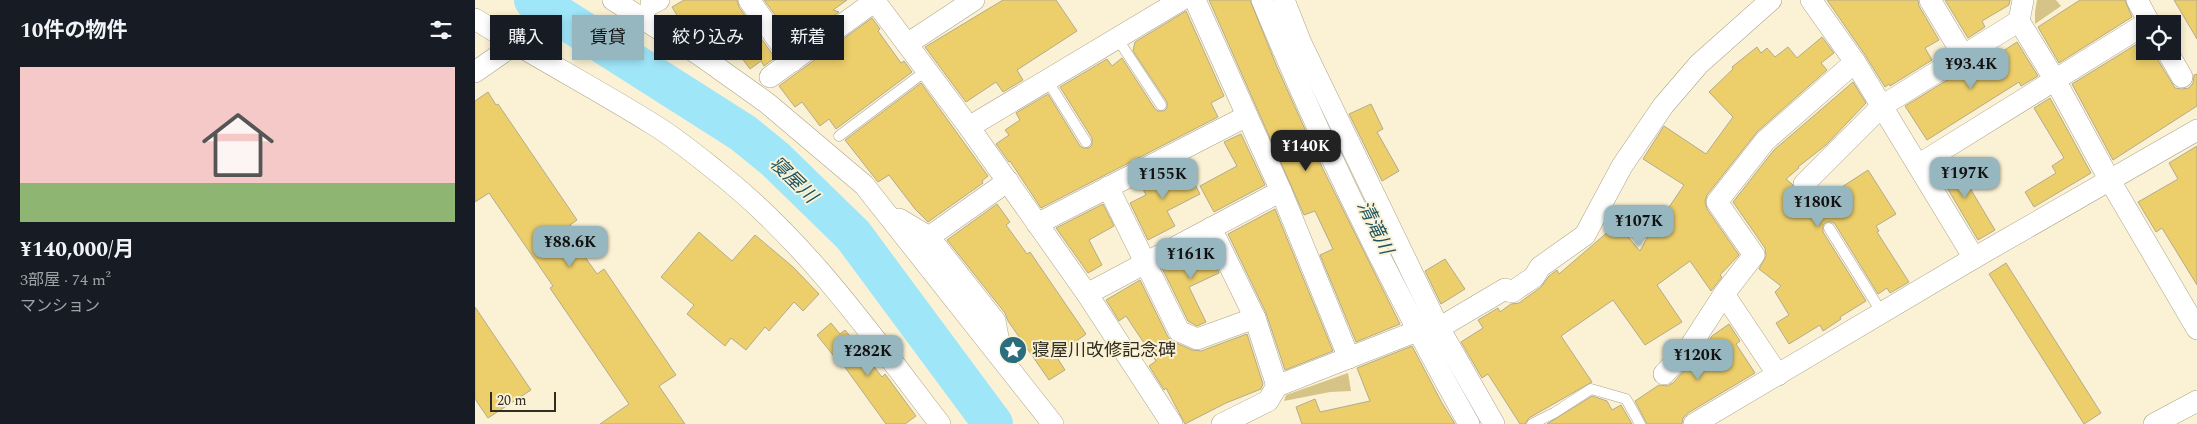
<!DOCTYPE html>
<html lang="ja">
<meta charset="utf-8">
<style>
body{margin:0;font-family:Spectral,"Noto Sans JP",serif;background:#242831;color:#f1f3f6;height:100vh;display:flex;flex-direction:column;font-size:19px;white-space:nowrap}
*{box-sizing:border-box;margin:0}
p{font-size:16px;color:#9ea1a6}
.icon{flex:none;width:28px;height:28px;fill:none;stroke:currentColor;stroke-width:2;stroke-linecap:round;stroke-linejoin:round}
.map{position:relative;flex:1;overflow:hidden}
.details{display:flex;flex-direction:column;background:#171b24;width:475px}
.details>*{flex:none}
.banner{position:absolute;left:15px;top:15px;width:475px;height:45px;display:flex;gap:10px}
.tools{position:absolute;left:1661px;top:15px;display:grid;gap:10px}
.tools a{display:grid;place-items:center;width:45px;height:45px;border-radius:0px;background:#171b24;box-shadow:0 2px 8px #0003;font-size:25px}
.scale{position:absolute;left:15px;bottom:12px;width:66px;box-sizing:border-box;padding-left:5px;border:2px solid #302d22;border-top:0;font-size:14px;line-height:18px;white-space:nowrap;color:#302d22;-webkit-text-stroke:4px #fbf2d5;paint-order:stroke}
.price{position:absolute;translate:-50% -42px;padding:0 11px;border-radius:10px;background:#97b7c0;color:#111;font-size:16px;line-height:32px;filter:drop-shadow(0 1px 2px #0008)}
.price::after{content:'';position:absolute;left:50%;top:30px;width:15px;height:11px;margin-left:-8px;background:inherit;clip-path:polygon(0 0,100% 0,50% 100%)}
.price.current{background:#222;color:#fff}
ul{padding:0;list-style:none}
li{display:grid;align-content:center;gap:10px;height:265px;padding:0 20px}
li span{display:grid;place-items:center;height:155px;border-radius:0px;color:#555}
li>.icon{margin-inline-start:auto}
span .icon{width:90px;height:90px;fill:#fffc;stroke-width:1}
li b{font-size:21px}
h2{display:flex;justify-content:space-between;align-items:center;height:60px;padding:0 20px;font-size:21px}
.pill{padding:0 18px;border-radius:0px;background:#171b24;box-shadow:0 2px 8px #0003;font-size:18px;line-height:45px}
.pill.current{background:#97b7c0;color:#111}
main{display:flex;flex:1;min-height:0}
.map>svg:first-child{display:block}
.green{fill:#d5c388}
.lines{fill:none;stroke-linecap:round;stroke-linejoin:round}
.river{stroke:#a0e6f9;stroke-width:40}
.building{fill:#ecce6a;stroke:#b3ab8f}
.lane-casing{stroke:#aca388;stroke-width:11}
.street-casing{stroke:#aca388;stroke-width:22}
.lane{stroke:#fff;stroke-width:10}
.street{stroke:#fff;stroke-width:21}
.labels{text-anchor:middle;stroke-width:4;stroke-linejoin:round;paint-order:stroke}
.poi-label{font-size:18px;fill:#302d22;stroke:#fbf2d5;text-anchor:start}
.water-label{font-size:19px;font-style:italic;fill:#1d5663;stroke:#fbf2d5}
</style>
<main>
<section class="details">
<h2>10件の物件<svg class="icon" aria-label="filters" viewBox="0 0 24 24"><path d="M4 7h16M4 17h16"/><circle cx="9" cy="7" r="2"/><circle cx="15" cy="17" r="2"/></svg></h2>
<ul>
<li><span style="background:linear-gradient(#f6c9c9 75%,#8fb573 0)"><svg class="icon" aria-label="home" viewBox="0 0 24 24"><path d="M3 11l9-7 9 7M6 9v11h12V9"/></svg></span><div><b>¥140,000/月</b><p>3部屋 · 74 m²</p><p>マンション</p></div></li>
</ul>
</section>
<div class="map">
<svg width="1722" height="424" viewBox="0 0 1722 424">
<rect width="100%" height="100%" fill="#fbf2d5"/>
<!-- green -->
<g class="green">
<polygon points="1562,0 1581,0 1586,6 1560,24 1560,12"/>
<polygon points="873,373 876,391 855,392 809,401 811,395"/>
</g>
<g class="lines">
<!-- river -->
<polyline class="river" points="59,0 268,133 300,159 378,235 518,424"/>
</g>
<!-- building -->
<g class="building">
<polygon points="209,0 262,0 264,7 300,58 289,66 286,61 275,69 263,53 256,58 247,46 243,49 233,37 228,41 215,23 209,27 197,7"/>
<polygon points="289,0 372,0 358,10 364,12 321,43"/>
<polygon points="528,0 581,0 602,31 542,70 548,80 528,92 521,82 491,102 450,47"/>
<polygon points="734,0 775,0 802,67 847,167 925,324 881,342 845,255 858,249 840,211 829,215"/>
<polygon points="1352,0 1443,0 1444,6 1464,40 1450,48 1457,60 1415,86 1414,84 1410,87 1390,55"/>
<polygon points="1470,0 1535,0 1534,5 1507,21 1510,27 1493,38"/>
<polygon points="1605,0 1650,0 1657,17 1584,63 1563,27"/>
<polygon points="1699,0 1722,0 1722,39"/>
<polygon points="711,11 749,96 736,103 743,117 566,208 535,161 534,162 521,144 534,135 530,130 545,120 541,113 573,94 605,146 608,148 614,148 617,145 617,138 585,87 632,59 637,66 647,58 680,109 683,111 689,111 692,108 692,102 658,51 660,42"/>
<polygon points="397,18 405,29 403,31 426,63 429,61 437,72 361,129 354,119 345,126 327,102 320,107 304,86"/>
<polygon points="1347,37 1359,53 1346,63 1352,70 1282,132 1232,195 1230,202 1232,209 1264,255 1245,275 1247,277 1236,291 1215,261 1182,285 1207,322 1170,345 1138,300 1086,336 1117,382 1054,418 1050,424 1045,424 1013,374 1007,378 986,342 1008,328 1003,320 1023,308 1025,312 1036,304 1044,303 1066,287 1074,276 1082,270 1084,274 1142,224 1165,251 1180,223 1182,225 1209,185 1168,159 1189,126 1231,154 1258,117 1234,92 1258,69 1257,67 1282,47 1286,53 1292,48 1300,57 1313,47 1322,58"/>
<polygon points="1670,39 1670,51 1680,51 1681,57 1700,88 1707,89 1714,88 1718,83 1719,75 1722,74 1722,106 1638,160 1597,84"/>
<polygon points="1542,42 1563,76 1546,86 1544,82 1452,140 1430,106 1523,49 1525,53"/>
<polygon points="1378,82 1391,103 1351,145 1323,167 1324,168 1311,179 1317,184 1321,193 1332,196 1339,201 1351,193 1353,196 1393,170 1421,214 1401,226 1404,231 1402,232 1434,282 1415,293 1412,288 1403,294 1360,224 1357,222 1351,222 1348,225 1348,232 1391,301 1365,317 1366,319 1348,331 1345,325 1314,344 1301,323 1314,315 1300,292 1306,286 1284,269 1291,256 1290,248 1258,202 1299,150"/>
<polygon points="446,83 513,176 507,181 508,183 453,222 440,209 414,175 403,182 370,140"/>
<polygon points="13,92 21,105 23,104 102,220 95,225 108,244 103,247 122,274 129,269 201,375 184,386 210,424 125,424 154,404 75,288 78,286 14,193 0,202 0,101"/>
<polygon points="1575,98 1616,173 1559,207 1550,192 1581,173 1577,166 1589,158 1559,108"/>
<polygon points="896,104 908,129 902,132 924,171 907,181 874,114"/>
<polygon points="766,134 790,185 739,212 725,186 762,166 749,142"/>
<polygon points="1722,146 1722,285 1687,228 1681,232 1663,202 1703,179 1694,163"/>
<polygon points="1477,158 1520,230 1503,240 1461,169"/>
<polygon points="708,163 725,194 692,211 700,226 673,240 655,203 671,195 666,185"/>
<polygon points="522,204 535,222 531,225 552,254 555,252 611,334 581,356 590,370 574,380 533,321 530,313 472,240"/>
<polygon points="628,204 639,226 614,240 627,265 613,273 581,228"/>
<polygon points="800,209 858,351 810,370 791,313 753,234"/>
<polygon points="224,232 257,261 280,235 318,267 344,294 328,311 319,302 294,331 290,327 271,350 256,338 250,346 212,314 219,305 186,277"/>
<polygon points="731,245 744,273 714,287 731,322 722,326 713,321 687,268"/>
<polygon points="970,259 990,289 966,304 950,271"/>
<polygon points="1531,263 1626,413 1609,424 1514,274"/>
<polygon points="665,280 693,337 699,342 717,350 726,351 772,334 788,384 786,389 751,403 710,424 691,388 689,390 674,366 681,361 651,316 644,321 631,300"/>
<polygon points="0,307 56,390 13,418 0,399"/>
<polygon points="356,323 365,334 370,330 407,377 410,374 441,416 430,424 411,424 364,359 362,360 342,335"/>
<polygon points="1254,324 1265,341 1261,344 1280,373 1213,413 1208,418 1207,424 1172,424 1160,401 1184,385 1192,386 1198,383 1228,349 1236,344 1234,340 1237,336"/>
<polygon points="937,346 967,403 980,424 827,424 821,407 840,399 845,412 895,401 882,368"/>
<polygon points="1117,396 1132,401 1137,410 1146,405 1157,424 1072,424"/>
</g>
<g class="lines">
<defs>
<g id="lane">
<polyline points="642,38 686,105"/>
<polyline points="572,80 611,142"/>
<polyline points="364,136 452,70"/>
<polyline points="1354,228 1407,313"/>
<polyline points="1057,424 1079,413 1116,389 1151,399 1165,424"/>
</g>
<g id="street">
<polyline points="138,0 226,56 292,103 389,185 578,424"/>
<polyline points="274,0 318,61"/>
<polyline points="399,0 494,127 612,294 697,424"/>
<polyline points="720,0 806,191 874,358"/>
<path d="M787,0c60,145 130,287 207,424"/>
<polyline points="809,0 826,43 944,287 964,328 1019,424"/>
<polyline points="1336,0 1380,62 1499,258"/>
<polyline points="1455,0 1488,55"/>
<polyline points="1662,0 1675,24"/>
<polyline points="176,4 184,0"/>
<path d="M0,19c57,36 118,68 176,104 22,13 44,31 64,47 90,70 156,164 225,254"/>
<polyline points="1544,21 1580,80 1634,179 1722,329"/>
<polyline points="432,44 499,0"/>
<polyline points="1692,51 1707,77"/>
<polyline points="0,72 40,44"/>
<polyline points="295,77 400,1"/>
<polyline points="494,127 706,0"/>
<polyline points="1443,165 1670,24"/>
<polyline points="1329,184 1407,106 1544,21 1548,0"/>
<polyline points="633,187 704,331 722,339 780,318"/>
<polyline points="424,219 454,237 520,321 526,353"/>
<polyline points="562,224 772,116"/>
<polyline points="736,228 780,318 802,386"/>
<polyline points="454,237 533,181"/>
<polyline points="612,294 806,191"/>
<polyline points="964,328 1030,289 1037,292 1059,277 1065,267 1110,235 1147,166 1188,106 1224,64 1296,0"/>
<polyline points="1189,374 1216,345 1249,294"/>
<polyline points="1303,375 1249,294 1279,255 1242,202 1290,141 1380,62"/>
<polyline points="747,424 793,401 802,386 942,331"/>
<polyline points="1219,424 1499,258 1722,130"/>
<polyline points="1679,424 1722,401"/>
</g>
</defs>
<!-- lane casing -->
<use href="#lane" class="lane-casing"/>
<!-- street casing -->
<use href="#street" class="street-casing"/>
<!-- lane -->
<use href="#lane" class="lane"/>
<!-- street -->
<use href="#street" class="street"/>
</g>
<!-- icons -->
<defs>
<symbol id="sight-disc" viewBox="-11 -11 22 22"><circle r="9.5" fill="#2a6e7e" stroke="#fbf2d5"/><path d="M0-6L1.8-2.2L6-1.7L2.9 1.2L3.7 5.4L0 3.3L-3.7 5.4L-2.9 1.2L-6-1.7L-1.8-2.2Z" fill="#fff"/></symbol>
</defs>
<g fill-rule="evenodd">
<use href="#sight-disc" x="522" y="334" width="32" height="32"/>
</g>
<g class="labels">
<!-- poi labels -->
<g class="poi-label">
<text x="557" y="356">寝屋川改修記念碑</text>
</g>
<!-- water labels -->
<g class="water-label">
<text transform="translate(319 179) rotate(44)" y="7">寝屋川</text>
<text transform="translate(901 227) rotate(64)" y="7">清滝川</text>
</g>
</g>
</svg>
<div class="tools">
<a><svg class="icon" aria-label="locate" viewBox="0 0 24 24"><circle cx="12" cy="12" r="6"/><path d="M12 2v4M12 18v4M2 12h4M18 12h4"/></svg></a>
</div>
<div class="scale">20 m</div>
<b class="price" style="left:1496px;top:90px">¥93.4K</b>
<b class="price current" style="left:831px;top:172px">¥140K</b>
<b class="price" style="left:1490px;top:199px">¥197K</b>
<b class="price" style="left:688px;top:200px">¥155K</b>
<b class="price" style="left:1343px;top:228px">¥180K</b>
<b class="price" style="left:1164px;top:247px">¥107K</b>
<b class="price" style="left:95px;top:268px">¥88.6K</b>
<b class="price" style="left:716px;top:280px">¥161K</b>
<b class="price" style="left:393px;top:377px">¥282K</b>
<b class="price" style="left:1223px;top:381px">¥120K</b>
<div class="banner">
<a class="pill">購入</a>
<a class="pill current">賃貸</a>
<a class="pill">絞り込み</a>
<a class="pill">新着</a>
</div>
</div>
</main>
